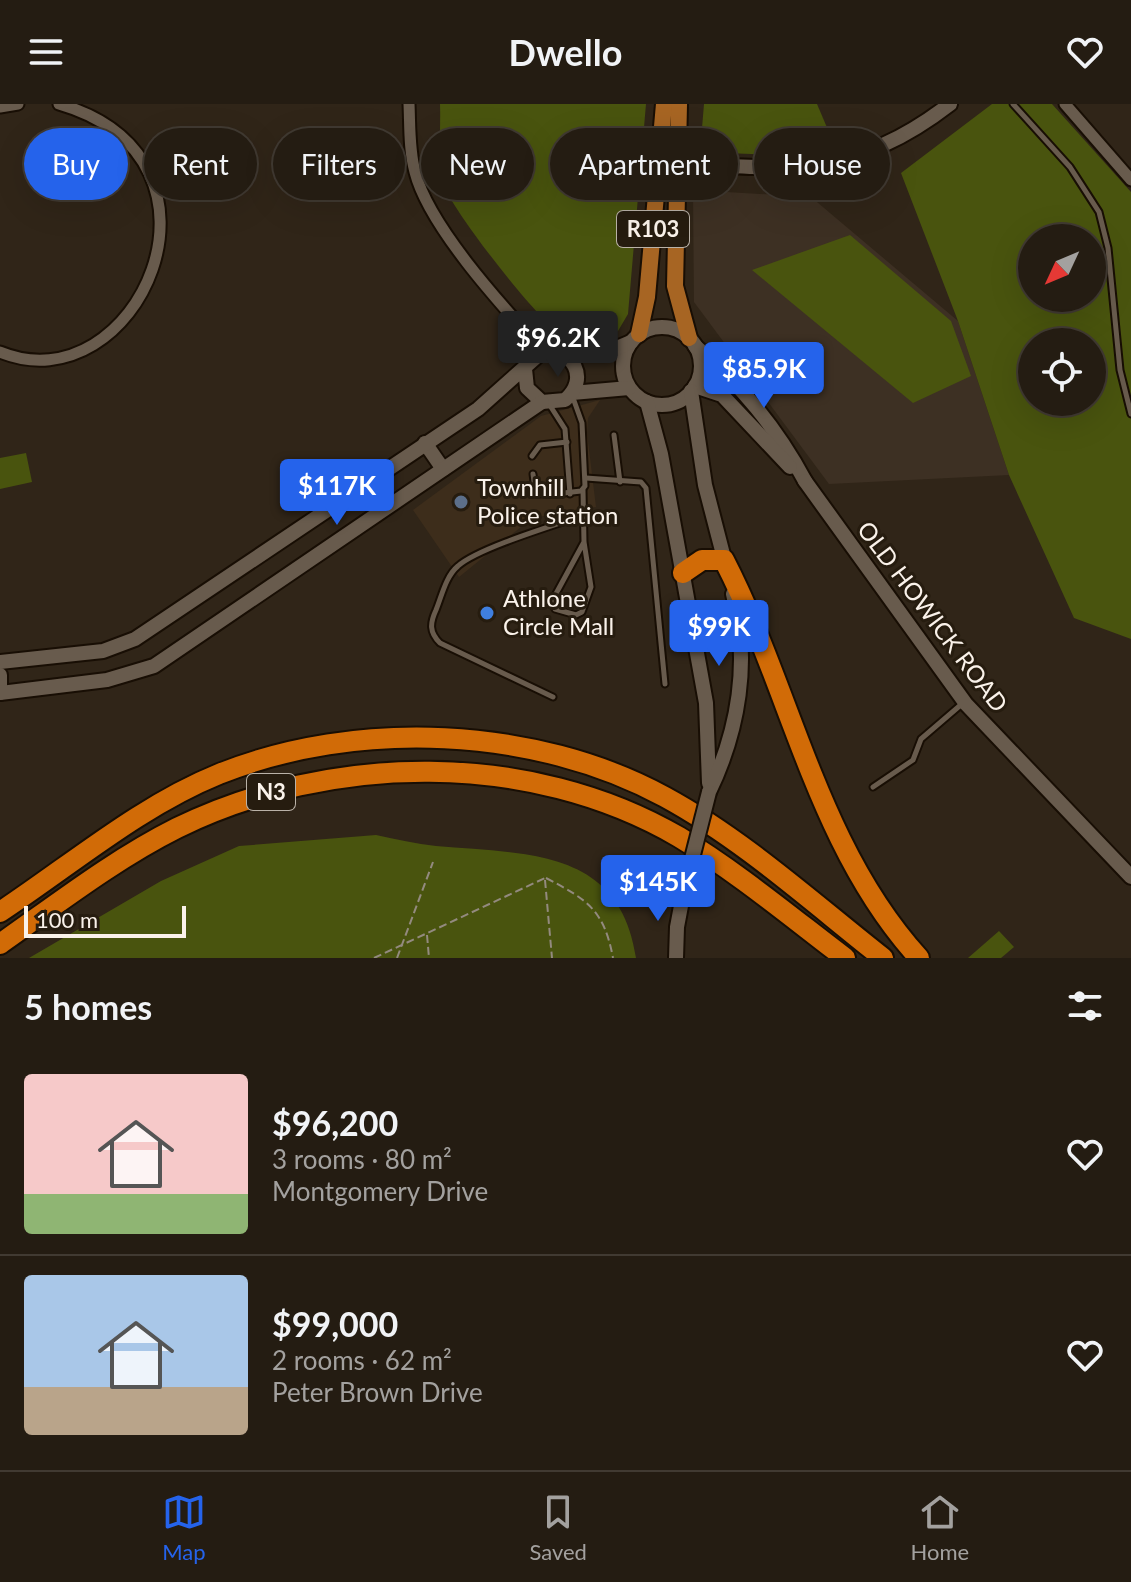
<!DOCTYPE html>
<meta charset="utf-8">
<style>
body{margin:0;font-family:Lato,sans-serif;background:#2c251b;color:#f1f3f6;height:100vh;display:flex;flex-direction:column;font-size:30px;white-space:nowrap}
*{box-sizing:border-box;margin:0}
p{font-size:26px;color:#a3a19f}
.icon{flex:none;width:44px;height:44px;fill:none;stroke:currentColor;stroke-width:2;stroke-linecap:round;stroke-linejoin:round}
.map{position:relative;height:854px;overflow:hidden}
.panel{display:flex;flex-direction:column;background:#241c12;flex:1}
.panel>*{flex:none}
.banner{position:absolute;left:24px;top:24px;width:1084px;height:72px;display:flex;gap:16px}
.needle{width:52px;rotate:226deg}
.tools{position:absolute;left:1018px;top:120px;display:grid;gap:16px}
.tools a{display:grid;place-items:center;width:88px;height:88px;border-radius:50%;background:#241c12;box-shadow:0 8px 32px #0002,0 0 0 2px #413a32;font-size:40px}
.scale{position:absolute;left:24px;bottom:20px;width:162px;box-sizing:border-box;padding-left:8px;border:4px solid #faf2ea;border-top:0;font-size:22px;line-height:28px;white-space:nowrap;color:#faf2ea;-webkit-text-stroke:6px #261c0f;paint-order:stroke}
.price{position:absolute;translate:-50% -68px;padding:0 18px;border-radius:8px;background:#2563eb;color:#fff;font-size:26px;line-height:52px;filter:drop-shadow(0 2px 4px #0008)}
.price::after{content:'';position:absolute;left:50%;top:48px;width:24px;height:18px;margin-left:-12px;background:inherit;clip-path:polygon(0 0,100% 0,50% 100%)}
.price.active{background:#222;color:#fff}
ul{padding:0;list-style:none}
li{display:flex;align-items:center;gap:24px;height:200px;padding:0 24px}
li+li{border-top:2px solid #413a32}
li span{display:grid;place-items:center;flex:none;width:224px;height:160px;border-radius:8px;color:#555}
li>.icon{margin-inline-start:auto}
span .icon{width:96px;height:96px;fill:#fffc;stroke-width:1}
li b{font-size:34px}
h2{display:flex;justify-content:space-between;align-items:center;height:96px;padding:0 24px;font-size:34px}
.pill{padding:0 28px;border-radius:36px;background:#241c12;box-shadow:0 8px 32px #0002,0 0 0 2px #413a32;font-size:28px;line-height:72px}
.pill.active{background:#2563eb;color:#fff}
header{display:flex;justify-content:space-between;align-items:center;height:104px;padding:0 24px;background:#241c12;font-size:36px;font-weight:700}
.tab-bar{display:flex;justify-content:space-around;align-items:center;height:112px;border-top:2px solid #413a32;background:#241c12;font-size:22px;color:#a3a19f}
.tab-bar a{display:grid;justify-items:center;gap:4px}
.tab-bar .active{color:#2563eb}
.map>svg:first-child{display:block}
.built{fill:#3d2d1b}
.education{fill:#3d3023}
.green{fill:#49540e;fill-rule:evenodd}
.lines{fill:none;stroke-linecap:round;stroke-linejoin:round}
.service-casing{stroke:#180e04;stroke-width:9}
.minor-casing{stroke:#180e04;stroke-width:15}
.tertiary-casing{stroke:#180e04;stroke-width:18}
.secondary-casing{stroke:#180e04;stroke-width:18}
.primary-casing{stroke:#180e04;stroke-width:20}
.motorway-casing{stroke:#180e04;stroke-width:24}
.path{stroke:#938a7f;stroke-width:2;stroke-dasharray:8 4;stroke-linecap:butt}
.service{stroke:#685b4d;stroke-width:5}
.minor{stroke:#685b4d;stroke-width:11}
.tertiary{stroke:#685b4d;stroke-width:14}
.secondary{stroke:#685b4d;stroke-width:14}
.primary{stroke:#a76523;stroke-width:16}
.motorway{stroke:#d16b07;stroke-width:20}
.tertiary-bridge-casing{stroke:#180e04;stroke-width:18;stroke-linecap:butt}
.tertiary-bridge{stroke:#685b4d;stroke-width:14}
.service-dot{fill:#5c6f8a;stroke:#261c0f;stroke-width:3}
.shop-dot{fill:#3f7fe0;stroke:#261c0f;stroke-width:3}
.labels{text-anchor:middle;stroke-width:6;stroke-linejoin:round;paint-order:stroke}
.shield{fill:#261c0f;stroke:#bab2a8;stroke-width:2}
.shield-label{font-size:22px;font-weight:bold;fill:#faf2ea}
.poi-label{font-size:24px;fill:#faf2ea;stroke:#261c0f;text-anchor:start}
.street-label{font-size:24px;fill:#faf2ea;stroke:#261c0f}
</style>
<header><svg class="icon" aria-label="menu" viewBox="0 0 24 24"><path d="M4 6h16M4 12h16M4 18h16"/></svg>Dwello<svg class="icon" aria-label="heart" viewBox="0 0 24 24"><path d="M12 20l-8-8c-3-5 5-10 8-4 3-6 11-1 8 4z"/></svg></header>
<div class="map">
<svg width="1131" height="854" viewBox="0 0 1131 854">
<rect width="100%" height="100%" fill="#302518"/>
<!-- built -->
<polygon class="built" points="600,296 588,314 587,329 596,403 532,414 459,473 413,406 541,312"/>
<!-- education -->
<polygon class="education" points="693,86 811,93 958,217 1009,371 829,380 694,198"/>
<!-- green -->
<g class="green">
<path d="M440,0h206l-18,210 -10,17c-14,5 -39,11 -54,5 -20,-7 -111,-125 -118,-147 -9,-26 -5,-58 -6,-85z"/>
<polygon points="704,0 817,0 834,40 776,51 700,48"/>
<path d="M992,0h60l79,88v447l-57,-21 -65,-143 -51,-154 -57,-148zM1032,134h60v60h-60zM1032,238h60v60h-60z"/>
<polygon points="850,131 951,217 971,272 913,299 752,166"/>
<polygon points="26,349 32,378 0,385 0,354"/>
<path d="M376,731c20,4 40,9 60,11 88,8 184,1 200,112h-607l132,-77 78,-35z"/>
<polygon points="999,827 1014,843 1001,854 968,854"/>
</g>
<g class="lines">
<defs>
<g id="service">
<polyline points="1013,0 1070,63 1099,108 1108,144 1120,266 1131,310"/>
<polyline points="549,300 565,325 570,390"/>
<polyline points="614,331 620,378"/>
<polyline points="532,352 540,341 567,338"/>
<polyline points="533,370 535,385 540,390"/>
<polyline points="586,374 641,378 646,384 665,580"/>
<polyline points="583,386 584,438 591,483 582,508 576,511 555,505 552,497 584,438"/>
<polyline points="555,390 581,387 585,382 582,319 572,291"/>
<path d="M553,593l-113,-54c-11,-11 -10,-20 -4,-33 6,-15 10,-34 22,-44 20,-18 97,-41 126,-51"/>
<polyline points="873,683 913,656 921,635 963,599"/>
</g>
<g id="minor">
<path d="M409,0c1,22 0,46 6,68 14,55 89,136 128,179"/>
<polyline points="1065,0 1131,76"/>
<polyline points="0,3 18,0"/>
<polyline points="523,225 528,258"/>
<path d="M0,248c136,56 250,-193 59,-248"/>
</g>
<g id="tertiary">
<path d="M667,58c115,8 186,17 283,-58"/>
<circle cx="662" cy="262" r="39"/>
<path d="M695,242c44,36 83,84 110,135"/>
<polyline points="566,250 612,246 631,238"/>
<polyline points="695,282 722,291 790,363"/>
<polyline points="691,287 705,381 726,462"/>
<polyline points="572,289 629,284"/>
<polyline points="647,298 661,350 706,599 709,679"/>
<polyline points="425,339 443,365"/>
<path d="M0,558l103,-11 32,-12 343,-230 65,-58c30,-3 47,28 22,49l-23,2 -15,-14 -2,-19"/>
<polyline points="0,571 0,589"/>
<polyline points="0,589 107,576 154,562 542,298"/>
<path d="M709,688c30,-62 41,-131 24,-198"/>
<polyline points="676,854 677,823 684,786"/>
</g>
<polyline id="secondary" points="805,377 966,600 1131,773"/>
<g id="primary">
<polyline points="679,0 675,182 689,234"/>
<polyline points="639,230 647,193 664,0"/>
</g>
<g id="motorway">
<path d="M683,469l19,-13h22c68,132 93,286 195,398"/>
<path d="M0,808c71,-47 140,-106 219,-138 137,-55 316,-48 446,23 79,43 148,106 218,161"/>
<path d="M0,840c57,-40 115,-85 177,-116 153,-75 353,-78 502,9 58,35 112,80 166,121"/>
</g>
</defs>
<!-- service casing -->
<use href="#service" class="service-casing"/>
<!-- minor casing -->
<use href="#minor" class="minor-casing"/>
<!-- tertiary casing -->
<use href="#tertiary" class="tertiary-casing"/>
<!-- secondary casing -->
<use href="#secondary" class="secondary-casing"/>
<!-- primary casing -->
<use href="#primary" class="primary-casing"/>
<!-- motorway casing -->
<use href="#motorway" class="motorway-casing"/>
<!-- path -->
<g class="path">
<path d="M546,774c42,22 58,32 67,80"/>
<polyline points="545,776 552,854"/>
<polyline points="427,831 429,854"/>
<polyline points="374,854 545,774"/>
<polyline points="397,854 433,758"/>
</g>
<!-- service -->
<use href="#service" class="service"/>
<!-- minor -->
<use href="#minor" class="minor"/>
<!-- tertiary -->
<use href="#tertiary" class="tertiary"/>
<!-- secondary -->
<use href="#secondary" class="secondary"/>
<!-- primary -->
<use href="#primary" class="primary"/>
<!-- motorway -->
<use href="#motorway" class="motorway"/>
<defs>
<polyline id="tertiary-bridge" points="684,786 709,688"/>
</defs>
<!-- tertiary-bridge casing -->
<use href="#tertiary-bridge" class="tertiary-bridge-casing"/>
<!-- tertiary-bridge -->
<use href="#tertiary-bridge" class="tertiary-bridge"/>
</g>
<!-- markers -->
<circle class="service-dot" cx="461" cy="398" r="8"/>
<circle class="shop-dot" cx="487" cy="509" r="8"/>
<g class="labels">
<!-- shield labels -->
<g class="shield">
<rect x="617" y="107" width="72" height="36" rx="6"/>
<rect x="247" y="670" width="48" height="36" rx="6"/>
</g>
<g class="shield-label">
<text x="653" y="133">R103</text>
<text x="271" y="696">N3</text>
</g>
<!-- poi labels -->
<g class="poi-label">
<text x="477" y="392">Townhill<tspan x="477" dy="28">Police station</tspan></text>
<text x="503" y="503">Athlone<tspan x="503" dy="28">Circle Mall</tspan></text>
</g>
<!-- street labels -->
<g class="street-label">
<text transform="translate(932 513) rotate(53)" y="8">OLD HOWICK ROAD</text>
</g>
</g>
</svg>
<div class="tools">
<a><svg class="needle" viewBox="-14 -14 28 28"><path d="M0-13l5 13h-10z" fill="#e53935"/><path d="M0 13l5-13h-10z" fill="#a3a19f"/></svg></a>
<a><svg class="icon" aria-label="locate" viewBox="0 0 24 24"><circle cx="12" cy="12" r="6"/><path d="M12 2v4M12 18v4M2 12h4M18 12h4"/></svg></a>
</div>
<div class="scale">100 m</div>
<b class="price active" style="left:558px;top:275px">$96.2K</b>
<b class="price" style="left:764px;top:306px">$85.9K</b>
<b class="price" style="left:337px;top:423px">$117K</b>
<b class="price" style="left:719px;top:564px">$99K</b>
<b class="price" style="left:658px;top:819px">$145K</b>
<div class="banner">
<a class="pill active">Buy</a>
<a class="pill">Rent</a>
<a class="pill">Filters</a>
<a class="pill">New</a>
<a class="pill">Apartment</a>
<a class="pill">House</a>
</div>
</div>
<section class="panel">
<h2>5 homes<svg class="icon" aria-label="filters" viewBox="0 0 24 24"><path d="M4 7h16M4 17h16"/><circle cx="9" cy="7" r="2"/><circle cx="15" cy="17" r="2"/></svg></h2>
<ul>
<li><span style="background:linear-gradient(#f6c9c9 75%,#8fb573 0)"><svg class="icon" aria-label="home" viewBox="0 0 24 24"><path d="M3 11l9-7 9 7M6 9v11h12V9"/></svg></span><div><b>$96,200</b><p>3 rooms · 80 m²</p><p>Montgomery Drive</p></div><svg class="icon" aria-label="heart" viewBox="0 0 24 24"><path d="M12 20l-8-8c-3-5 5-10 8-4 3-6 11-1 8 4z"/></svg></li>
<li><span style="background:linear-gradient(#a9c7e8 70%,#b9a48a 0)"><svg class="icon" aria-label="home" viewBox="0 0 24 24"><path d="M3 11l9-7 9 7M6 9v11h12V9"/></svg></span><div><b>$99,000</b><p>2 rooms · 62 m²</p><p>Peter Brown Drive</p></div><svg class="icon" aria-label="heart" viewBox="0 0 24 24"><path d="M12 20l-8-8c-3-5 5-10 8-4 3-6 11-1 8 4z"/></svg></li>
</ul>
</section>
<nav class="tab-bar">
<a class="active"><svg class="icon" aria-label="map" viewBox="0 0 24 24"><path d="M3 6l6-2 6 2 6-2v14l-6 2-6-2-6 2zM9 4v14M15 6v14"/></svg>Map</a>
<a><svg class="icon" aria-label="saved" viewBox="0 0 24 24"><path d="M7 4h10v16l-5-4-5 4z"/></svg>Saved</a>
<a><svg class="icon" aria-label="home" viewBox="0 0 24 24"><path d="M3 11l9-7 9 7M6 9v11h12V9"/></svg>Home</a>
</nav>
